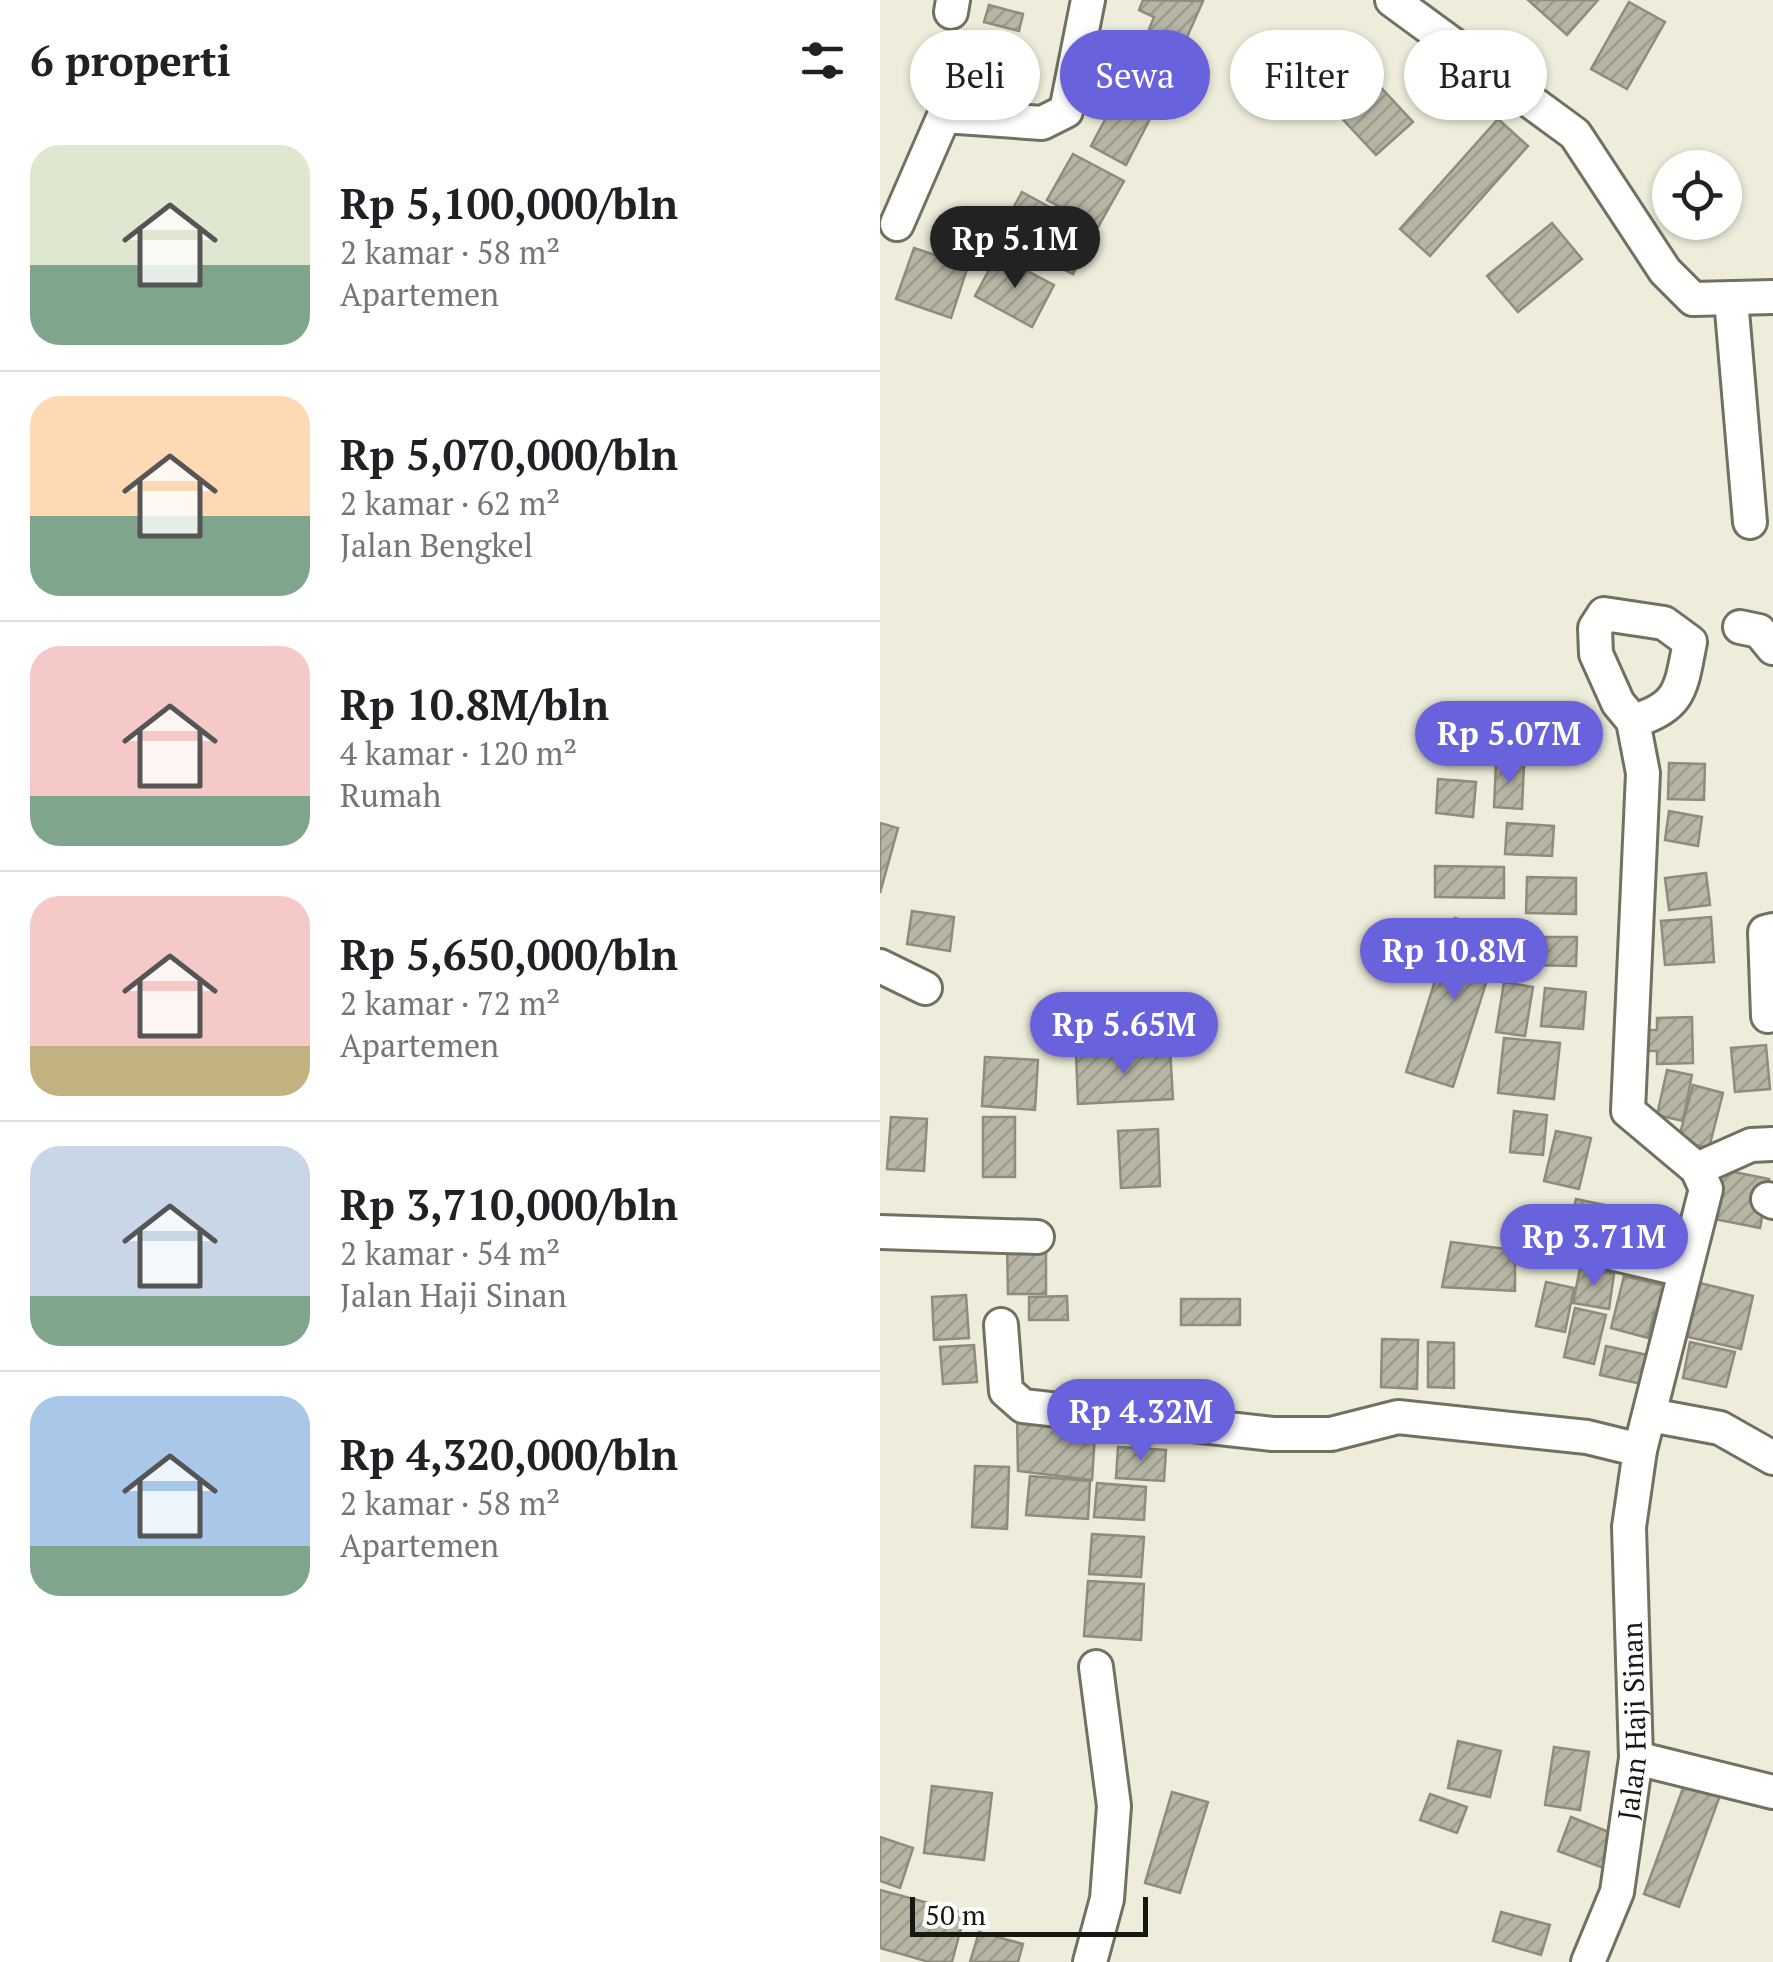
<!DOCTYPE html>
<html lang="id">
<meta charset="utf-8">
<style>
body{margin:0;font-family:"PT Serif",serif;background:#f6f6f6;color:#202124;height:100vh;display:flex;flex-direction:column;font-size:38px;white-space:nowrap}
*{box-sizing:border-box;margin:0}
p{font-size:32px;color:#757577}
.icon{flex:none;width:55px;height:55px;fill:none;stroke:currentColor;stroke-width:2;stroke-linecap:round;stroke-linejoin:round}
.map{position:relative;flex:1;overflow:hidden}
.sheet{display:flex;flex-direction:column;background:#fff;width:880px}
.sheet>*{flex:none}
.top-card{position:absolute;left:30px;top:30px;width:712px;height:90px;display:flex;gap:20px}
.buttons{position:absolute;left:772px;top:150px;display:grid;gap:20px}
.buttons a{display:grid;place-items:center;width:90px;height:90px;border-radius:50%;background:#fff;box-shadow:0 2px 8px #0004;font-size:50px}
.scale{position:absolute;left:30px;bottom:25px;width:238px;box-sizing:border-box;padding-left:10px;border:5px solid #181812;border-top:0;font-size:28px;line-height:35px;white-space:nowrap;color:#181812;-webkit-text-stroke:8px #fff;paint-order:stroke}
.price{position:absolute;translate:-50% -85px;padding:0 22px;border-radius:35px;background:#6862dc;color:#fff;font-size:32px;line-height:65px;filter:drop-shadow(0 2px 5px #0008)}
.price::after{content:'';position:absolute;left:50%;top:60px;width:30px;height:22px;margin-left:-15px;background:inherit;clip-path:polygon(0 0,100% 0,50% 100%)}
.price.active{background:#222;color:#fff}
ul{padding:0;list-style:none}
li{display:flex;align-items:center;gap:30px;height:250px;padding:0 30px}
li+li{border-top:2px solid #e0e0e0}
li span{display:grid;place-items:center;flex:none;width:280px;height:200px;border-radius:30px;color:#555}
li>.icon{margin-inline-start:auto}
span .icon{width:120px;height:120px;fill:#fffc;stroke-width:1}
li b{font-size:42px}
h2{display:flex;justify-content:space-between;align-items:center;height:120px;padding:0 30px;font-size:42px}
.pill{padding:0 35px;border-radius:45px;background:#fff;box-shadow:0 2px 8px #0004;font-size:35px;line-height:90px}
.pill.active{background:#6862dc;color:#fff}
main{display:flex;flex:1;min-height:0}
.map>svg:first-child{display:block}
.building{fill:url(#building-hatch);stroke:#8f8c7d;stroke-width:2.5}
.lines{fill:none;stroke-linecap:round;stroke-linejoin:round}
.minor-casing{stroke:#727060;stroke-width:38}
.minor{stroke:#fff;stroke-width:32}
.labels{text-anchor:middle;stroke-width:8;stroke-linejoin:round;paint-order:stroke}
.street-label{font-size:28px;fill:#181812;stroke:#fff}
</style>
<main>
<section class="sheet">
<h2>6 properti<svg class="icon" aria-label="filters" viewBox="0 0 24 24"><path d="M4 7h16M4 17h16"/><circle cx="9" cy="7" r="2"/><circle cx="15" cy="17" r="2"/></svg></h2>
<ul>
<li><span style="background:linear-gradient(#dfe7d0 60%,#7fa58c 0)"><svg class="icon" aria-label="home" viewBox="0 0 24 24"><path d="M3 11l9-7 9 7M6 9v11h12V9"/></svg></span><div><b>Rp 5,100,000/bln</b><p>2 kamar · 58 m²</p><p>Apartemen</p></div></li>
<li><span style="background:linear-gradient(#ffd9b3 60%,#7fa58c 0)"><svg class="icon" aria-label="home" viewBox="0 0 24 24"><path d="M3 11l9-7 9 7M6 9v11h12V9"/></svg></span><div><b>Rp 5,070,000/bln</b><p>2 kamar · 62 m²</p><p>Jalan Bengkel</p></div></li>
<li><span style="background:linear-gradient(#f6c9c9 75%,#7fa58c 0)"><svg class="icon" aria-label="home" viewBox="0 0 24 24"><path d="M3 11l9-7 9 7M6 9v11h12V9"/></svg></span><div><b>Rp 10.8M/bln</b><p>4 kamar · 120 m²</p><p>Rumah</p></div></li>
<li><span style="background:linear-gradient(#f6c9c9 75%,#c2b280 0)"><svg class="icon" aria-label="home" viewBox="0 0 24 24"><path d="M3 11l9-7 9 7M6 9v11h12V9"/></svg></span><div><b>Rp 5,650,000/bln</b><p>2 kamar · 72 m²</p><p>Apartemen</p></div></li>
<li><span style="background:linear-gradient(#c9d6e8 75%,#7fa58c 0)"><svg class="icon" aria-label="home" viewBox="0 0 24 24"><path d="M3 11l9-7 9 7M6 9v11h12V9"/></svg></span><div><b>Rp 3,710,000/bln</b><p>2 kamar · 54 m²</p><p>Jalan Haji Sinan</p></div></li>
<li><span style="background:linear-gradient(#a9c7e8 75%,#7fa58c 0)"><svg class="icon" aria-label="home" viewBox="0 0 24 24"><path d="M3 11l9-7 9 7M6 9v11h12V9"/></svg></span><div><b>Rp 4,320,000/bln</b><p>2 kamar · 58 m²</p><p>Apartemen</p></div></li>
</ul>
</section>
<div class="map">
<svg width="893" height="1962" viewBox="0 0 893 1962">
<defs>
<pattern id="building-hatch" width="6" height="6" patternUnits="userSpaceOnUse" patternTransform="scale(2.5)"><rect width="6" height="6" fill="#b7b5a4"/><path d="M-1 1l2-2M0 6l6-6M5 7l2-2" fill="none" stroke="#9d9b8c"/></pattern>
</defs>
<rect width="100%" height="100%" fill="#eeecda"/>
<!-- building -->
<g class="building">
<polygon points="263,0 323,1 295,64 261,49 274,17 259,10"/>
<polygon points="648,0 718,0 687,35"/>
<polygon points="749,2 785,22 747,89 711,69"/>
<polygon points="109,5 143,14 139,31 104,22"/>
<polygon points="242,54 309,82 295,115 228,88"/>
<polygon points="493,79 533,122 496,155 456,112"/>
<polygon points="237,97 272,115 246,165 211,146"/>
<polygon points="618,119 648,146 550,256 520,229"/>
<polygon points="193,154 244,181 218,227 167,200"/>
<polygon points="142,192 184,215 158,260 117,237"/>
<polygon points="183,223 212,237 193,274 165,260"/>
<polygon points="672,223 702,259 638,312 607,276"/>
<polygon points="34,248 88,266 71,318 16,299"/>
<polygon points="117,255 174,285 152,327 95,296"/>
<polygon points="616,763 644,764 642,809 614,807"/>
<polygon points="789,763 825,764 824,800 788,799"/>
<polygon points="558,779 596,782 593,817 556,813"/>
<polygon points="789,811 822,817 818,846 785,840"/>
<polygon points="0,823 18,828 0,893"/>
<polygon points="627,823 674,826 672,856 625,854"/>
<polygon points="555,866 624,867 624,898 555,897"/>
<polygon points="826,873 830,905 789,910 785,878"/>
<polygon points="647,877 696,878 696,914 646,913"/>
<polygon points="32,911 74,917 70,951 27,944"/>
<polygon points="831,917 834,962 785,965 781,921"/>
<polygon points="575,918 622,933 573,1087 526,1072"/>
<polygon points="640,937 697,937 696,966 640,965"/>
<polygon points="624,982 653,987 645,1036 616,1032"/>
<polygon points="665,988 706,992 703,1029 661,1026"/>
<polygon points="812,1017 813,1063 777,1064 777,1051 766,1051 766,1030 777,1030 777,1018"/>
<polygon points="624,1038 680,1043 674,1099 618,1093"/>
<polygon points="886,1045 890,1089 855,1092 851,1048"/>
<polygon points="290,1049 293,1099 198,1104 196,1054"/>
<polygon points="105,1057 158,1060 155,1110 102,1106"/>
<polygon points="787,1070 812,1075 803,1121 777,1115"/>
<polygon points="813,1085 843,1093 829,1148 798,1141"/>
<polygon points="634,1111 667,1115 663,1155 630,1152"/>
<polygon points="11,1117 47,1119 44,1171 7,1169"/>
<rect x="103" y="1117" width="32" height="60"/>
<polygon points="278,1129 280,1186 241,1188 238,1131"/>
<polygon points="676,1131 711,1138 699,1189 664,1181"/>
<polygon points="834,1168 889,1179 880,1228 824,1217"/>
<polygon points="696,1199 744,1209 735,1249 688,1238"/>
<polygon points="571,1242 635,1250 635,1291 562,1287"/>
<polygon points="127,1246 166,1246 166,1294 128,1294"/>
<polygon points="700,1268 734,1274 729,1309 693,1303"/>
<polygon points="744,1276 788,1287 781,1314 774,1313 768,1338 731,1328"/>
<polygon points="666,1282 694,1288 685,1332 656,1326"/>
<polygon points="816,1282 873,1296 861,1349 804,1336"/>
<polygon points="86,1295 89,1338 54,1340 52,1297"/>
<polygon points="187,1296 188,1320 149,1320 149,1297"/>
<rect x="301" y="1299" width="59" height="26"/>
<polygon points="695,1308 726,1315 714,1364 684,1357"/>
<polygon points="502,1339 538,1340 537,1389 501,1387"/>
<polygon points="548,1342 574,1343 574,1388 548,1387"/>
<polygon points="810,1342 855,1352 846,1387 803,1378"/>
<polygon points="94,1345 97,1382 63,1384 60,1347"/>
<polygon points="726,1346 777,1357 771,1386 720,1375"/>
<polygon points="137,1413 216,1419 212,1480 138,1471"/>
<polygon points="238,1447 286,1450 284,1481 236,1478"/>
<polygon points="95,1466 129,1467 127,1529 92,1527"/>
<polygon points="150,1476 210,1481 208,1519 146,1515"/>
<polygon points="217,1483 266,1487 264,1520 214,1517"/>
<polygon points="212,1534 264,1537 261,1577 209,1574"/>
<polygon points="208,1581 264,1584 261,1640 204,1636"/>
<polygon points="578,1741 621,1751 610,1797 568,1788"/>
<polygon points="674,1747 709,1752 700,1810 665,1805"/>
<polygon points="806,1780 841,1793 799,1907 764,1894"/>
<polygon points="52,1786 112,1793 104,1860 44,1853"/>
<polygon points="292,1792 328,1802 300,1893 265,1883"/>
<polygon points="550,1794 587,1807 577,1833 540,1820"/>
<polygon points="691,1817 739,1836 726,1869 678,1851"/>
<polygon points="0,1837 33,1848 20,1888 0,1881"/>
<polygon points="0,1890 85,1913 72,1962 49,1962 0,1948"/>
<polygon points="621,1912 670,1925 661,1955 613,1941"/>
<polygon points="99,1932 143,1944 138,1962 90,1962"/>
</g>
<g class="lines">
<defs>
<g id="minor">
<polyline points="512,0 695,134 785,271 813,299 893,297"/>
<polyline points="71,12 73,0"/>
<polyline points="17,224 64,116 162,123 186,111 208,0"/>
<polyline points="851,299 870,522"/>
<polyline points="860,627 879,631 893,648"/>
<polyline points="0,966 45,988"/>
<polyline points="888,1016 885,932 893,930"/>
<polyline points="817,1169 871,1145 893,1144"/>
<polyline points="888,1199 893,1202"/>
<polyline points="0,1232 157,1237"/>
<polyline points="671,1239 803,1270"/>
<polyline points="121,1325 126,1391 143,1406 393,1434 451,1434 518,1417 707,1437 760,1450"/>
<polyline points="770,1415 840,1428 893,1458"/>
<polyline points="756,1758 893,1792"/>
<polyline points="210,1962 227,1899 234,1806 216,1667"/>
<path id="s1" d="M708,1962l29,-70 19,-134 -7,-231 11,-77 66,-261 -9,-20 -69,-58 15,-338 -10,-52 -15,-18 -22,-49 -1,-26 9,-14 60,9 26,19c-9,45 -8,65 -57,79"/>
</g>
</defs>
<!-- minor casing -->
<use href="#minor" class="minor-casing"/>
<!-- minor -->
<use href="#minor" class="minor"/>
</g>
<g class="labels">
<!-- street labels -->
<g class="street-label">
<text dy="10" stroke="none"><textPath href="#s1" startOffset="248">Jalan Haji Sinan</textPath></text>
</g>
</g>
</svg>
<div class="buttons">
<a><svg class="icon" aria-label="locate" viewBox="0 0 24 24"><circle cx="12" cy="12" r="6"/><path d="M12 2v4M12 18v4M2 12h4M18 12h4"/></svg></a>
</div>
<div class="scale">50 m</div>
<b class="price active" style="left:135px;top:291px">Rp 5.1M</b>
<b class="price" style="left:629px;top:786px">Rp 5.07M</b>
<b class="price" style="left:574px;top:1003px">Rp 10.8M</b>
<b class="price" style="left:244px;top:1077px">Rp 5.65M</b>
<b class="price" style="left:714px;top:1289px">Rp 3.71M</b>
<b class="price" style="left:261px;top:1464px">Rp 4.32M</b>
<div class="top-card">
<a class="pill">Beli</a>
<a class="pill active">Sewa</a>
<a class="pill">Filter</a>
<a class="pill">Baru</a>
</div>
</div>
</main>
